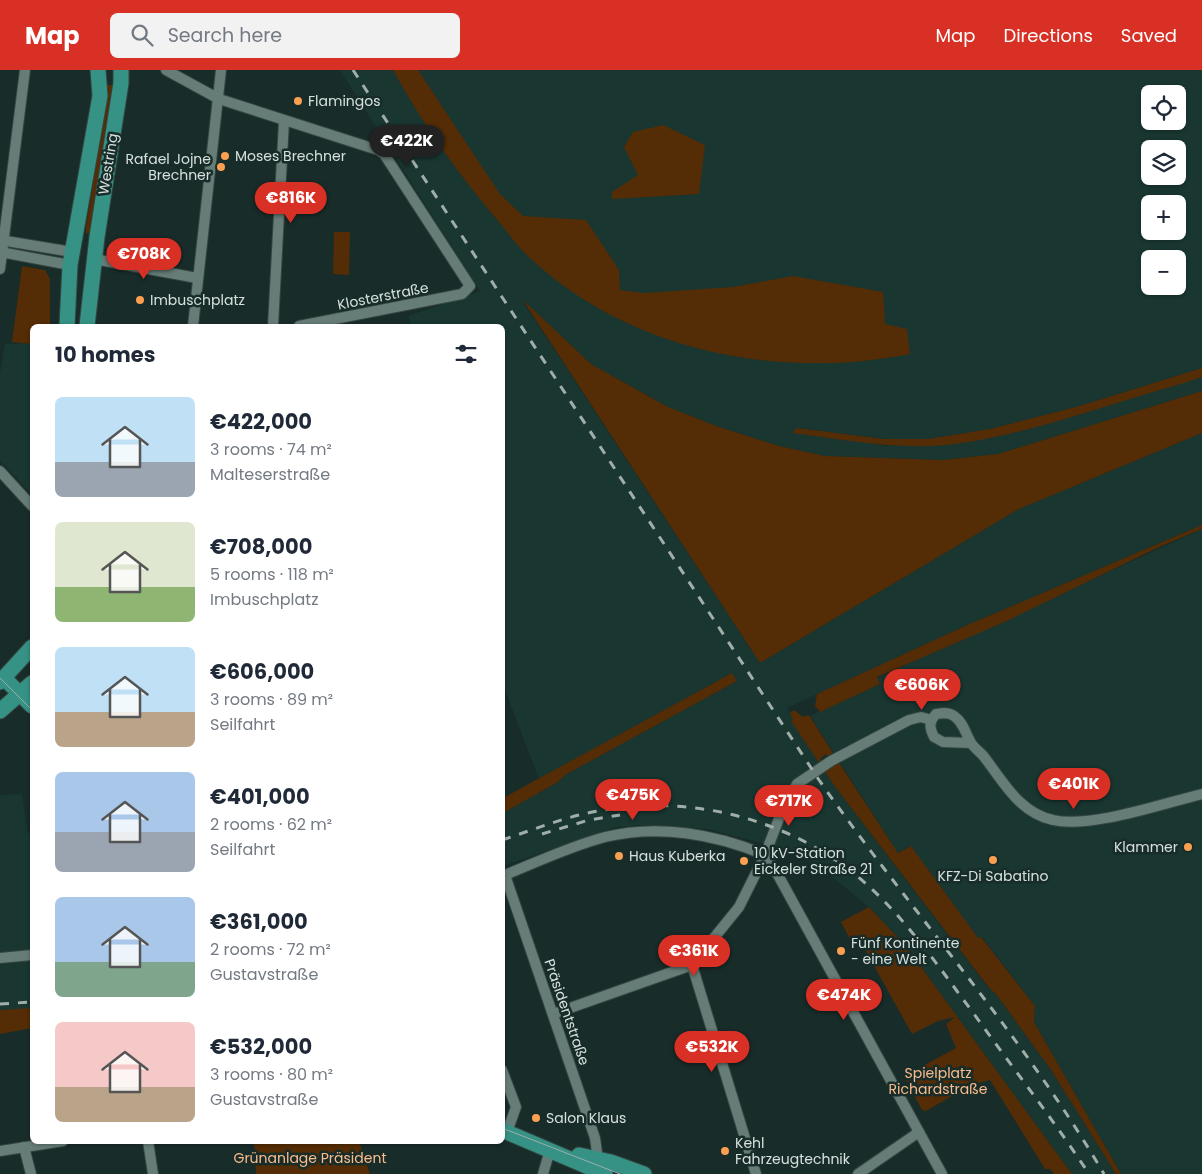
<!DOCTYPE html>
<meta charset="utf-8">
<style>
body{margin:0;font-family:Poppins,sans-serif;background:#f2f2f3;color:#1f2937;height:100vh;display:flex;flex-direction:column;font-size:19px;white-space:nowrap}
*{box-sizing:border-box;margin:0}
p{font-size:16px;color:#747a83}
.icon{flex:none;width:28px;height:28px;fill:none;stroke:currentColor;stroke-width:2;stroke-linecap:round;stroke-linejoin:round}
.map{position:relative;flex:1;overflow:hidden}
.sheet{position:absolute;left:30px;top:254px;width:475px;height:820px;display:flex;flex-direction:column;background:#fff;border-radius:8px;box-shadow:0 1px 4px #0004}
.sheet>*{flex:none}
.buttons{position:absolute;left:1141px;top:15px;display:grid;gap:10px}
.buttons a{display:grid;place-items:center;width:45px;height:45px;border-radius:8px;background:#fff;box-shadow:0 1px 4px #0004;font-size:25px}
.price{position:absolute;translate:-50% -42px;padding:0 11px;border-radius:18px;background:#d93025;color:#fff;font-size:16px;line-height:32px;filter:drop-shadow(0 1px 2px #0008)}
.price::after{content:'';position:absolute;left:50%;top:30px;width:15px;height:11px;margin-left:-8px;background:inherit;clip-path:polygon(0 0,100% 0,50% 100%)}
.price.current{background:#222;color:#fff}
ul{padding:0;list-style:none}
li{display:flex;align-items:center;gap:15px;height:125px;padding:0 25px}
li span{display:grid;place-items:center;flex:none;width:140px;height:100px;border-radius:8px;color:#555}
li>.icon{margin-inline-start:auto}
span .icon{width:60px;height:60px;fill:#fffc;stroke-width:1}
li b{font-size:21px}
h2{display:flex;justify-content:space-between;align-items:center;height:60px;padding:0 25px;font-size:21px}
header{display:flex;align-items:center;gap:30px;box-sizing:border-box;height:70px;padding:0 25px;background:#d93025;color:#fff}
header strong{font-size:24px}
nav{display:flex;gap:28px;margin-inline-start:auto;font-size:18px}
.search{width:350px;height:45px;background:#f2f2f3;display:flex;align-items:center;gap:12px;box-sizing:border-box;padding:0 18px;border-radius:8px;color:#747a83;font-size:19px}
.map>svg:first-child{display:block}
.built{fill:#193631;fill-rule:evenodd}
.green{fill:#542c05}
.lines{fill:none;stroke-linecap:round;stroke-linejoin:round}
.street-casing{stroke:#354642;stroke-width:12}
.primary-casing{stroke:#354642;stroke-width:17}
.street{stroke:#657c77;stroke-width:10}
.primary{stroke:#359285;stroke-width:15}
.tram{stroke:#a0aeab;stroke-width:1}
.rail{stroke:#a0aeab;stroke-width:3;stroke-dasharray:9 9;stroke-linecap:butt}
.poi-dot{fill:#fb9f50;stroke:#182c29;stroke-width:2}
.labels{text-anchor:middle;stroke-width:5;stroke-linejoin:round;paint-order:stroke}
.poi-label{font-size:14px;fill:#d5e1de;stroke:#182c29;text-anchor:start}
.street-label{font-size:14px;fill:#d5e1de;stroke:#182c29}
.park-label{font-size:14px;fill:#f9bc8c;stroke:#182c29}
</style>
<header>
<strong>Map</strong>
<div class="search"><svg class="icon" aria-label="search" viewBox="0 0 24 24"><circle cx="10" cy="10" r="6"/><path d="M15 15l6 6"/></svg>Search here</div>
<nav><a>Map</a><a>Directions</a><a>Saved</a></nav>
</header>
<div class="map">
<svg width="1202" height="1104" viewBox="0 0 1202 1104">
<rect width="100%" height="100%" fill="#182c29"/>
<!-- built -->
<g class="built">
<path d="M340,0h862v298l-126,39 -86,22 -62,10h-43l-87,-11 88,18 131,-14 185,-55v14l-204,63 -55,6 -118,-4 -46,-10 -60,-19 -51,-20 -77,-43 -68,-62 237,361 259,-154 183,-76v92l-237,101 -178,82 49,80 152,200 8,6 55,76 65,104h-44l-167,-229 -36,-38 -48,-39 -29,-17 -84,-22 -65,-4 -27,2 -113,39v-53l55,-31 7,-7 172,-94 -5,-8 -193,106 -36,-94 -1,-359h-90l-4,-10 72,-25zM1150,24h28v27h-28zM1150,79h28v27h-28zM1150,134h28v27h-28zM1150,189h28v27h-28z"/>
<polygon points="32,273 32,425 0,390 0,303 5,274"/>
<polygon points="1202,459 1202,1104 1121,1104 1034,952 1035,936 982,867 978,869 910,776 898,783 810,646 880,614 877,608"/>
<polygon points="22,724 28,763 32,764 32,955 0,963 0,725"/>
</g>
<!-- green -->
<g class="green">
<path d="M393,0h25l82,124 23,22 63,4 33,50 1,20 24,3 89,-6 60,-11 90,16 2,32 22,5 3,25c-130,26 -279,-2 -379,-95 -12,-11 -22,-25 -32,-37 -41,-48 -76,-97 -106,-152z"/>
<path d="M106,15h8l-23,149 -5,-1v-7c9,-47 13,-94 20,-141z"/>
<polygon points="663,55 705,75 699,124 612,129 612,122 638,105 624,77 633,62"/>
<polygon points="334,162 350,162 349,205 333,204"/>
<polygon points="22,196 45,200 50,209 50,256 32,256 32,274 12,272"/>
<polygon points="522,229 591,294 668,337 719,357 779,376 825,386 943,390 998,384 1202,321 1202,363 1019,439 760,593"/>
<path d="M1202,298v9l-21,7c-72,20 -145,48 -219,59 -57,9 -114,-3 -170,-10l5,-5 87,11h44l62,-10 86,-22z"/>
<polygon points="1202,455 1202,459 1159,477 1009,550 877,607 880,614 820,642 815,636 817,624 965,556"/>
<polygon points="732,603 737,611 565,705 558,712 503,743 503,728"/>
<polygon points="794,640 803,647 809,645 833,683 828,686 826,684 820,689 827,698 838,691 898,783 911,776 978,868 981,867 1035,936 1034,952 1121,1104 1116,1104 1051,1000 996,924 989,918 836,718 791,651 793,650 790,643"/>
<polygon points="869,837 905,875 1072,1104 1054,1104 1050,1099 1045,1099 990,1010 971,1015 926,1041 922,1040 904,1006 956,978 946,954 955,947 938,951 912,964 859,869 852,873 841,852"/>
<polygon points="32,938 32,958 0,964 0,940"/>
<polygon points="254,1071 359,1071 370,1104 256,1104"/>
</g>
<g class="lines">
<defs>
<g id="street">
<polyline points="166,0 219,29 378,80 384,84 470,216 462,224 299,256"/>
<polyline points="0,170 72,182"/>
<polyline points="0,182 70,195"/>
<polyline points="94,189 197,208"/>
<polyline points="0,199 25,0"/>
<polyline points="193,256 221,0"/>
<polyline points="273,256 284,51"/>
<polyline points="0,401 32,436"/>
<path d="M970,673l-27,-1 -9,-5c-5,-10 -5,-15 2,-23 7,-1 13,-2 18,2 9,6 11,16 16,25 3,7 11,11 15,17 19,25 35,55 68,62 37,9 111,-17 149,-26"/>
<polyline points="765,785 778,805 942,1104"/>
<polyline points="0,888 32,885"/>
<polyline points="692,895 756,1104"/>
<polyline points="553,944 692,895 739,837 765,785 783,738 797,714 831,691 909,650 921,647 931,650"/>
<polyline points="502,1000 516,1037 507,1062"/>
<polyline points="148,1071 153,1104"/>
<polyline points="24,1077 31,1104"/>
<polyline points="0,1081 63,1071"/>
<path d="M598,1090l-3,-22 -90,-263c32,-13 66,-29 100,-38 52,-13 111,-3 160,18"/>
<polyline points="543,1104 550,1080"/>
<polyline points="858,1104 919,1062"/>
</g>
<g id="primary">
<polyline points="67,256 70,195 100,26 98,0"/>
<polyline points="87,256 97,167 121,13 121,0"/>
<polyline points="4,608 32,636"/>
<polyline points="0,612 32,577"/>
<polyline points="0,641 32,613"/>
<polyline points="502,1060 605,1104"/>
<polyline points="579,1085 611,1092 644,1104"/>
</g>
</defs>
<!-- street casing -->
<use href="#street" class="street-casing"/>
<!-- primary casing -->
<use href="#primary" class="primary-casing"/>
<!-- street -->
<use href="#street" class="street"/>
<!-- primary -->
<use href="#primary" class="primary"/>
<!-- tram -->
<g class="tram">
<polyline points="0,608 32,640"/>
<polyline points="502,1058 620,1104"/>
</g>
<!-- rail -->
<g class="rail">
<path d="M353,0l466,710c93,133 203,254 285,394"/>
<polyline points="542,764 589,750 620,745"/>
<path d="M502,770c34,-11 67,-25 102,-30 89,-15 183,9 253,66 46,38 81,90 117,138 38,53 79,105 115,160"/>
<polyline points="0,934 32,932"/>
</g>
</g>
<!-- markers -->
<g class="poi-dot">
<circle cx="298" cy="31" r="5"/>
<circle cx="225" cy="86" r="5"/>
<circle cx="221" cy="97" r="5"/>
<circle cx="140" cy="230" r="5"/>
<circle cx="1188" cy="777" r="5"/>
<circle cx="619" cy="786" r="5"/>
<circle cx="993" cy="790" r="5"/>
<circle cx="744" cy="791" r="5"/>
<circle cx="841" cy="881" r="5"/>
<circle cx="536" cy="1048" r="5"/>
<circle cx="725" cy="1081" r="5"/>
</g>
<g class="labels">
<!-- poi labels -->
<g class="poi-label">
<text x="308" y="36">Flamingos</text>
<text x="235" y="91">Moses Brechner</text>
<text x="211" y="94" text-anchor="end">Rafael Jojne<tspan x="211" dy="16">Brechner</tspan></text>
<text x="150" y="235">Imbuschplatz</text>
<text x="1178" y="782" text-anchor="end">Klammer</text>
<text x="754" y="788">10 kV-Station<tspan x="754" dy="16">Eickeler Straße 21</tspan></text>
<text x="629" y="791">Haus Kuberka</text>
<text x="993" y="811" text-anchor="middle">KFZ-Di Sabatino</text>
<text x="851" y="878">Fünf Kontinente<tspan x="851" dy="16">- eine Welt</tspan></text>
<text x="546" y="1053">Salon Klaus</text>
<text x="735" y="1078">Kehl<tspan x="735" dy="16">Fahrzeugtechnik</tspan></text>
</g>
<!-- street labels -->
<g class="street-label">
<text transform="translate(108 94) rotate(-81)" y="5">Westring</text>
<text transform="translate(383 226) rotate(-11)" y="5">Klosterstraße</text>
<text transform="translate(567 942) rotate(71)" y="5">Präsidentstraße</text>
</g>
<!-- park labels -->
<g class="park-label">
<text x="938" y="1008">Spielplatz<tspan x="938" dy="16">Richardstraße</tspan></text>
<text x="310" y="1093">Grünanlage Präsident</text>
</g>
</g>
</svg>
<div class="buttons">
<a><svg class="icon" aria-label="locate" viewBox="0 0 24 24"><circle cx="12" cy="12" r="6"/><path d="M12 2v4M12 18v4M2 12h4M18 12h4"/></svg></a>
<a><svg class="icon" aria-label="layers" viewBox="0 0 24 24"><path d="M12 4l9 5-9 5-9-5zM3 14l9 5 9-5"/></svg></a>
<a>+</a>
<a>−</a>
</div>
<b class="price current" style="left:407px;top:97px">€422K</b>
<b class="price" style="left:291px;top:154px">€816K</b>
<b class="price" style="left:144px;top:210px">€708K</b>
<b class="price" style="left:922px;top:641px">€606K</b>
<b class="price" style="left:1074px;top:740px">€401K</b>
<b class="price" style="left:633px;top:751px">€475K</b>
<b class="price" style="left:789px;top:757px">€717K</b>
<b class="price" style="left:694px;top:907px">€361K</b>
<b class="price" style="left:844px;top:951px">€474K</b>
<b class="price" style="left:712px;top:1003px">€532K</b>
<section class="sheet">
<h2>10 homes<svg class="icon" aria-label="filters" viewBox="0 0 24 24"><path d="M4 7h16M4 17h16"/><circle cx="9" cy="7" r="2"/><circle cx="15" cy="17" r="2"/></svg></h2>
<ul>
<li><span style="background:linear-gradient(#bfe0f5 65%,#9aa5b1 0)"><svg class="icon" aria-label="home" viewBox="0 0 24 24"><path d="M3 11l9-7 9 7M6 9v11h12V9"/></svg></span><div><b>€422,000</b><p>3 rooms · 74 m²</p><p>Malteserstraße</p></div></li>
<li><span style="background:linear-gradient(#dfe7d0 65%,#8fb573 0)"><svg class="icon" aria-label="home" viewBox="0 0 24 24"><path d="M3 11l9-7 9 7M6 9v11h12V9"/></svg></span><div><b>€708,000</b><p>5 rooms · 118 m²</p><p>Imbuschplatz</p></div></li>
<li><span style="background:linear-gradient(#bfe0f5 65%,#b9a48a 0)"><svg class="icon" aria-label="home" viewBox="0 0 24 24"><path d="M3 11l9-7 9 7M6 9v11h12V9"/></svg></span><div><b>€606,000</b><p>3 rooms · 89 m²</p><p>Seilfahrt</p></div></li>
<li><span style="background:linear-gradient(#a9c7e8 60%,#9aa5b1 0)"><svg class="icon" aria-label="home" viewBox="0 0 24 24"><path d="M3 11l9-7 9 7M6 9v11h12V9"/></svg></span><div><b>€401,000</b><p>2 rooms · 62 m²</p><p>Seilfahrt</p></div></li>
<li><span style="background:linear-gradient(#a9c7e8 65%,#7fa58c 0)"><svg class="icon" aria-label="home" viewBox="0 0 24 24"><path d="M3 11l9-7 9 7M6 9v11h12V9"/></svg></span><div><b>€361,000</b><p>2 rooms · 72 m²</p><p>Gustavstraße</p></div></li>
<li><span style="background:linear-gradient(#f6c9c9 65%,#b9a48a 0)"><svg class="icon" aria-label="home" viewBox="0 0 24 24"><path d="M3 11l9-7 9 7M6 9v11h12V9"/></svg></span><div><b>€532,000</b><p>3 rooms · 80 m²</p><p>Gustavstraße</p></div></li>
</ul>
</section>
</div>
